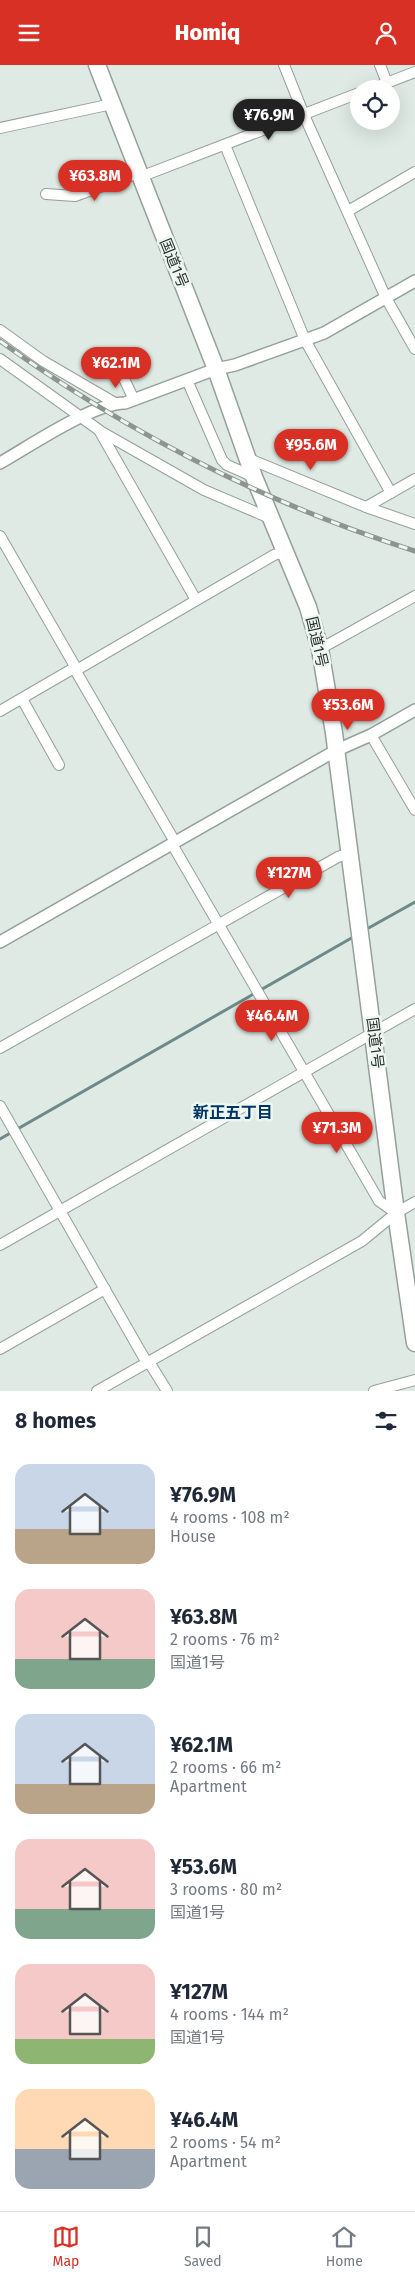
<!DOCTYPE html>
<meta charset="utf-8">
<style>
body{margin:0;font-family:"Fira Sans","Noto Sans JP",sans-serif;background:#f2f2f3;color:#1f2937;height:100vh;display:flex;flex-direction:column;font-size:19px;white-space:nowrap}
*{box-sizing:border-box;margin:0}
p{font-size:16px;color:#747a83}
.icon{flex:none;width:28px;height:28px;fill:none;stroke:currentColor;stroke-width:2;stroke-linecap:round;stroke-linejoin:round}
.map{position:relative;height:1326px;overflow:hidden}
.side{display:flex;flex-direction:column;background:#fff;flex:1}
.side>*{flex:none}
.controls{position:absolute;left:350px;top:15px;display:grid;gap:10px}
.controls a{display:grid;place-items:center;width:50px;height:50px;border-radius:50%;background:#fff;box-shadow:0 5px 20px #0002;font-size:25px}
.price{position:absolute;translate:-50% -42px;padding:0 11px;border-radius:18px;background:#d93025;color:#fff;font-size:16px;line-height:32px;filter:drop-shadow(0 1px 2px #0008)}
.price::after{content:'';position:absolute;left:50%;top:30px;width:15px;height:11px;margin-left:-8px;background:inherit;clip-path:polygon(0 0,100% 0,50% 100%)}
.price.on{background:#222;color:#fff}
ul{padding:0;list-style:none}
li{display:flex;align-items:center;gap:15px;height:125px;padding:0 15px}
li span{display:grid;place-items:center;flex:none;width:140px;height:100px;border-radius:15px;color:#555}
li>.icon{margin-inline-start:auto}
span .icon{width:60px;height:60px;fill:#fffc;stroke-width:1}
li b{font-size:21px}
h2{display:flex;justify-content:space-between;align-items:center;height:60px;padding:0 15px;font-size:21px}
header{display:flex;justify-content:space-between;align-items:center;height:65px;padding:0 15px;background:#d93025;color:#fff;font-size:22px;font-weight:800}
.tabs{display:flex;justify-content:space-around;align-items:center;height:70px;border-top:1px solid #e0e1e3;background:#fff;font-size:14px;color:#747a83}
.tabs a{display:grid;justify-items:center;gap:2px}
.tabs .on{color:#d93025}
.map>svg:first-child{display:block}
.lines{fill:none;stroke-linecap:round;stroke-linejoin:round}
.stream{stroke:#6e8989;stroke-width:3}
.minor-casing{stroke:#95a09a;stroke-width:12}
.tertiary-casing{stroke:#95a09a;stroke-width:14}
.trunk-casing{stroke:#95a09a;stroke-width:19}
.minor{stroke:#fff;stroke-width:10}
.tertiary{stroke:#fff;stroke-width:11}
.trunk{stroke:#fff;stroke-width:16}
.rail-casing{stroke:#8d9591;stroke-width:5}
.rail{stroke:#ecf7f1;stroke-width:3;stroke-dasharray:9;stroke-linecap:butt}
.labels{text-anchor:middle;stroke-width:5;stroke-linejoin:round;paint-order:stroke}
.street-label{font-size:15px;fill:#2d312f;stroke:#ecf7f1}
.neighbourhood-label{font-size:16px;font-weight:bold;fill:#013465;stroke:#ecf7f1}
</style>
<header><svg class="icon" aria-label="menu" viewBox="0 0 24 24"><path d="M4 6h16M4 12h16M4 18h16"/></svg>Homiq<svg class="icon" aria-label="person" viewBox="0 0 24 24"><circle cx="12" cy="8" r="4"/><path d="M4 21q1-7 8-7t8 7"/></svg></header>
<div class="map">
<svg width="415" height="1326" viewBox="0 0 415 1326">
<rect width="100%" height="100%" fill="#deeae3"/>
<g class="lines">
<!-- stream -->
<g class="stream">
<polyline points="365,865 415,837"/>
<polyline points="0,1074 355,871"/>
</g>
<defs>
<g id="minor">
<polyline points="284,0 304,50 386,233 415,284"/>
<polyline points="380,0 387,18"/>
<polyline points="371,24 415,7"/>
<polyline points="0,63 112,39"/>
<polyline points="225,80 305,275 391,428"/>
<polyline points="140,112 359,28"/>
<polyline points="46,129 75,131 138,108"/>
<polyline points="348,146 415,107"/>
<polyline points="0,265 43,296 115,338"/>
<polyline points="0,294 99,365 196,535"/>
<polyline points="104,304 120,305 134,335"/>
<polyline points="187,315 222,395 227,400 254,412"/>
<polyline points="100,366 204,425 272,454"/>
<polyline points="247,393 366,442 415,459"/>
<polyline points="366,442 415,414"/>
<polyline points="0,471 76,603"/>
<polyline points="320,584 415,531"/>
<polyline points="74,603 175,777"/>
<polyline points="22,634 59,700"/>
<polyline points="0,646 74,603 80,603 274,490 286,486"/>
<polyline points="371,670 415,745"/>
<polyline points="172,779 379,1136 396,1148"/>
<polyline points="0,983 338,792 350,788"/>
<polyline points="0,1041 147,1298"/>
<polyline points="0,1180 415,944"/>
<polyline points="0,1284 105,1224"/>
<polyline points="149,1297 167,1326"/>
<polyline points="97,1326 362,1176 396,1148 415,1137"/>
<polyline points="374,1326 415,1315"/>
</g>
<g id="tertiary">
<path d="M0,398c30,-17 93,-60 125,-60l91,-34 19,-4 89,-32 91,-52"/>
<polyline points="0,877 335,686 371,670 415,645"/>
</g>
<polyline id="trunk" points="97,0 216,304 254,412 308,542 320,584 334,668 396,1148 415,1278"/>
</defs>
<!-- minor casing -->
<use href="#minor" class="minor-casing"/>
<!-- tertiary casing -->
<use href="#tertiary" class="tertiary-casing"/>
<!-- trunk casing -->
<use href="#trunk" class="trunk-casing"/>
<!-- minor -->
<use href="#minor" class="minor"/>
<!-- tertiary -->
<use href="#tertiary" class="tertiary"/>
<!-- trunk -->
<use href="#trunk" class="trunk"/>
<defs>
<path id="rail" d="M0,276c126,91 267,163 415,210"/>
</defs>
<!-- rail casing -->
<use href="#rail" class="rail-casing"/>
<!-- rail -->
<use href="#rail" class="rail"/>
</g>
<g class="labels">
<!-- street labels -->
<g class="street-label">
<text transform="translate(174 198) rotate(68)" y="5">国道1号</text>
<text transform="translate(317 577) rotate(77)" y="5">国道1号</text>
<text transform="translate(375 978) rotate(83)" y="5">国道1号</text>
</g>
<!-- neighbourhood labels -->
<g class="neighbourhood-label">
<text x="233" y="1053">新正五丁目</text>
</g>
</g>
</svg>
<div class="controls">
<a><svg class="icon" aria-label="locate" viewBox="0 0 24 24"><circle cx="12" cy="12" r="6"/><path d="M12 2v4M12 18v4M2 12h4M18 12h4"/></svg></a>
</div>
<b class="price on" style="left:269px;top:76px">¥76.9M</b>
<b class="price" style="left:95px;top:137px">¥63.8M</b>
<b class="price" style="left:116px;top:324px">¥62.1M</b>
<b class="price" style="left:311px;top:406px">¥95.6M</b>
<b class="price" style="left:348px;top:666px">¥53.6M</b>
<b class="price" style="left:289px;top:834px">¥127M</b>
<b class="price" style="left:272px;top:977px">¥46.4M</b>
<b class="price" style="left:337px;top:1089px">¥71.3M</b>
</div>
<section class="side">
<h2>8 homes<svg class="icon" aria-label="filters" viewBox="0 0 24 24"><path d="M4 7h16M4 17h16"/><circle cx="9" cy="7" r="2"/><circle cx="15" cy="17" r="2"/></svg></h2>
<ul>
<li><span style="background:linear-gradient(#c9d6e8 65%,#b9a48a 0)"><svg class="icon" aria-label="home" viewBox="0 0 24 24"><path d="M3 11l9-7 9 7M6 9v11h12V9"/></svg></span><div><b>¥76.9M</b><p>4 rooms · 108 m²</p><p>House</p></div></li>
<li><span style="background:linear-gradient(#f6c9c9 70%,#7fa58c 0)"><svg class="icon" aria-label="home" viewBox="0 0 24 24"><path d="M3 11l9-7 9 7M6 9v11h12V9"/></svg></span><div><b>¥63.8M</b><p>2 rooms · 76 m²</p><p>国道1号</p></div></li>
<li><span style="background:linear-gradient(#c9d6e8 70%,#b9a48a 0)"><svg class="icon" aria-label="home" viewBox="0 0 24 24"><path d="M3 11l9-7 9 7M6 9v11h12V9"/></svg></span><div><b>¥62.1M</b><p>2 rooms · 66 m²</p><p>Apartment</p></div></li>
<li><span style="background:linear-gradient(#f6c9c9 70%,#7fa58c 0)"><svg class="icon" aria-label="home" viewBox="0 0 24 24"><path d="M3 11l9-7 9 7M6 9v11h12V9"/></svg></span><div><b>¥53.6M</b><p>3 rooms · 80 m²</p><p>国道1号</p></div></li>
<li><span style="background:linear-gradient(#f6c9c9 75%,#8fb573 0)"><svg class="icon" aria-label="home" viewBox="0 0 24 24"><path d="M3 11l9-7 9 7M6 9v11h12V9"/></svg></span><div><b>¥127M</b><p>4 rooms · 144 m²</p><p>国道1号</p></div></li>
<li><span style="background:linear-gradient(#ffd9b3 60%,#9aa5b1 0)"><svg class="icon" aria-label="home" viewBox="0 0 24 24"><path d="M3 11l9-7 9 7M6 9v11h12V9"/></svg></span><div><b>¥46.4M</b><p>2 rooms · 54 m²</p><p>Apartment</p></div></li>
</ul>
</section>
<nav class="tabs">
<a class="on"><svg class="icon" aria-label="map" viewBox="0 0 24 24"><path d="M3 6l6-2 6 2 6-2v14l-6 2-6-2-6 2zM9 4v14M15 6v14"/></svg>Map</a>
<a><svg class="icon" aria-label="saved" viewBox="0 0 24 24"><path d="M7 4h10v16l-5-4-5 4z"/></svg>Saved</a>
<a><svg class="icon" aria-label="home" viewBox="0 0 24 24"><path d="M3 11l9-7 9 7M6 9v11h12V9"/></svg>Home</a>
</nav>
